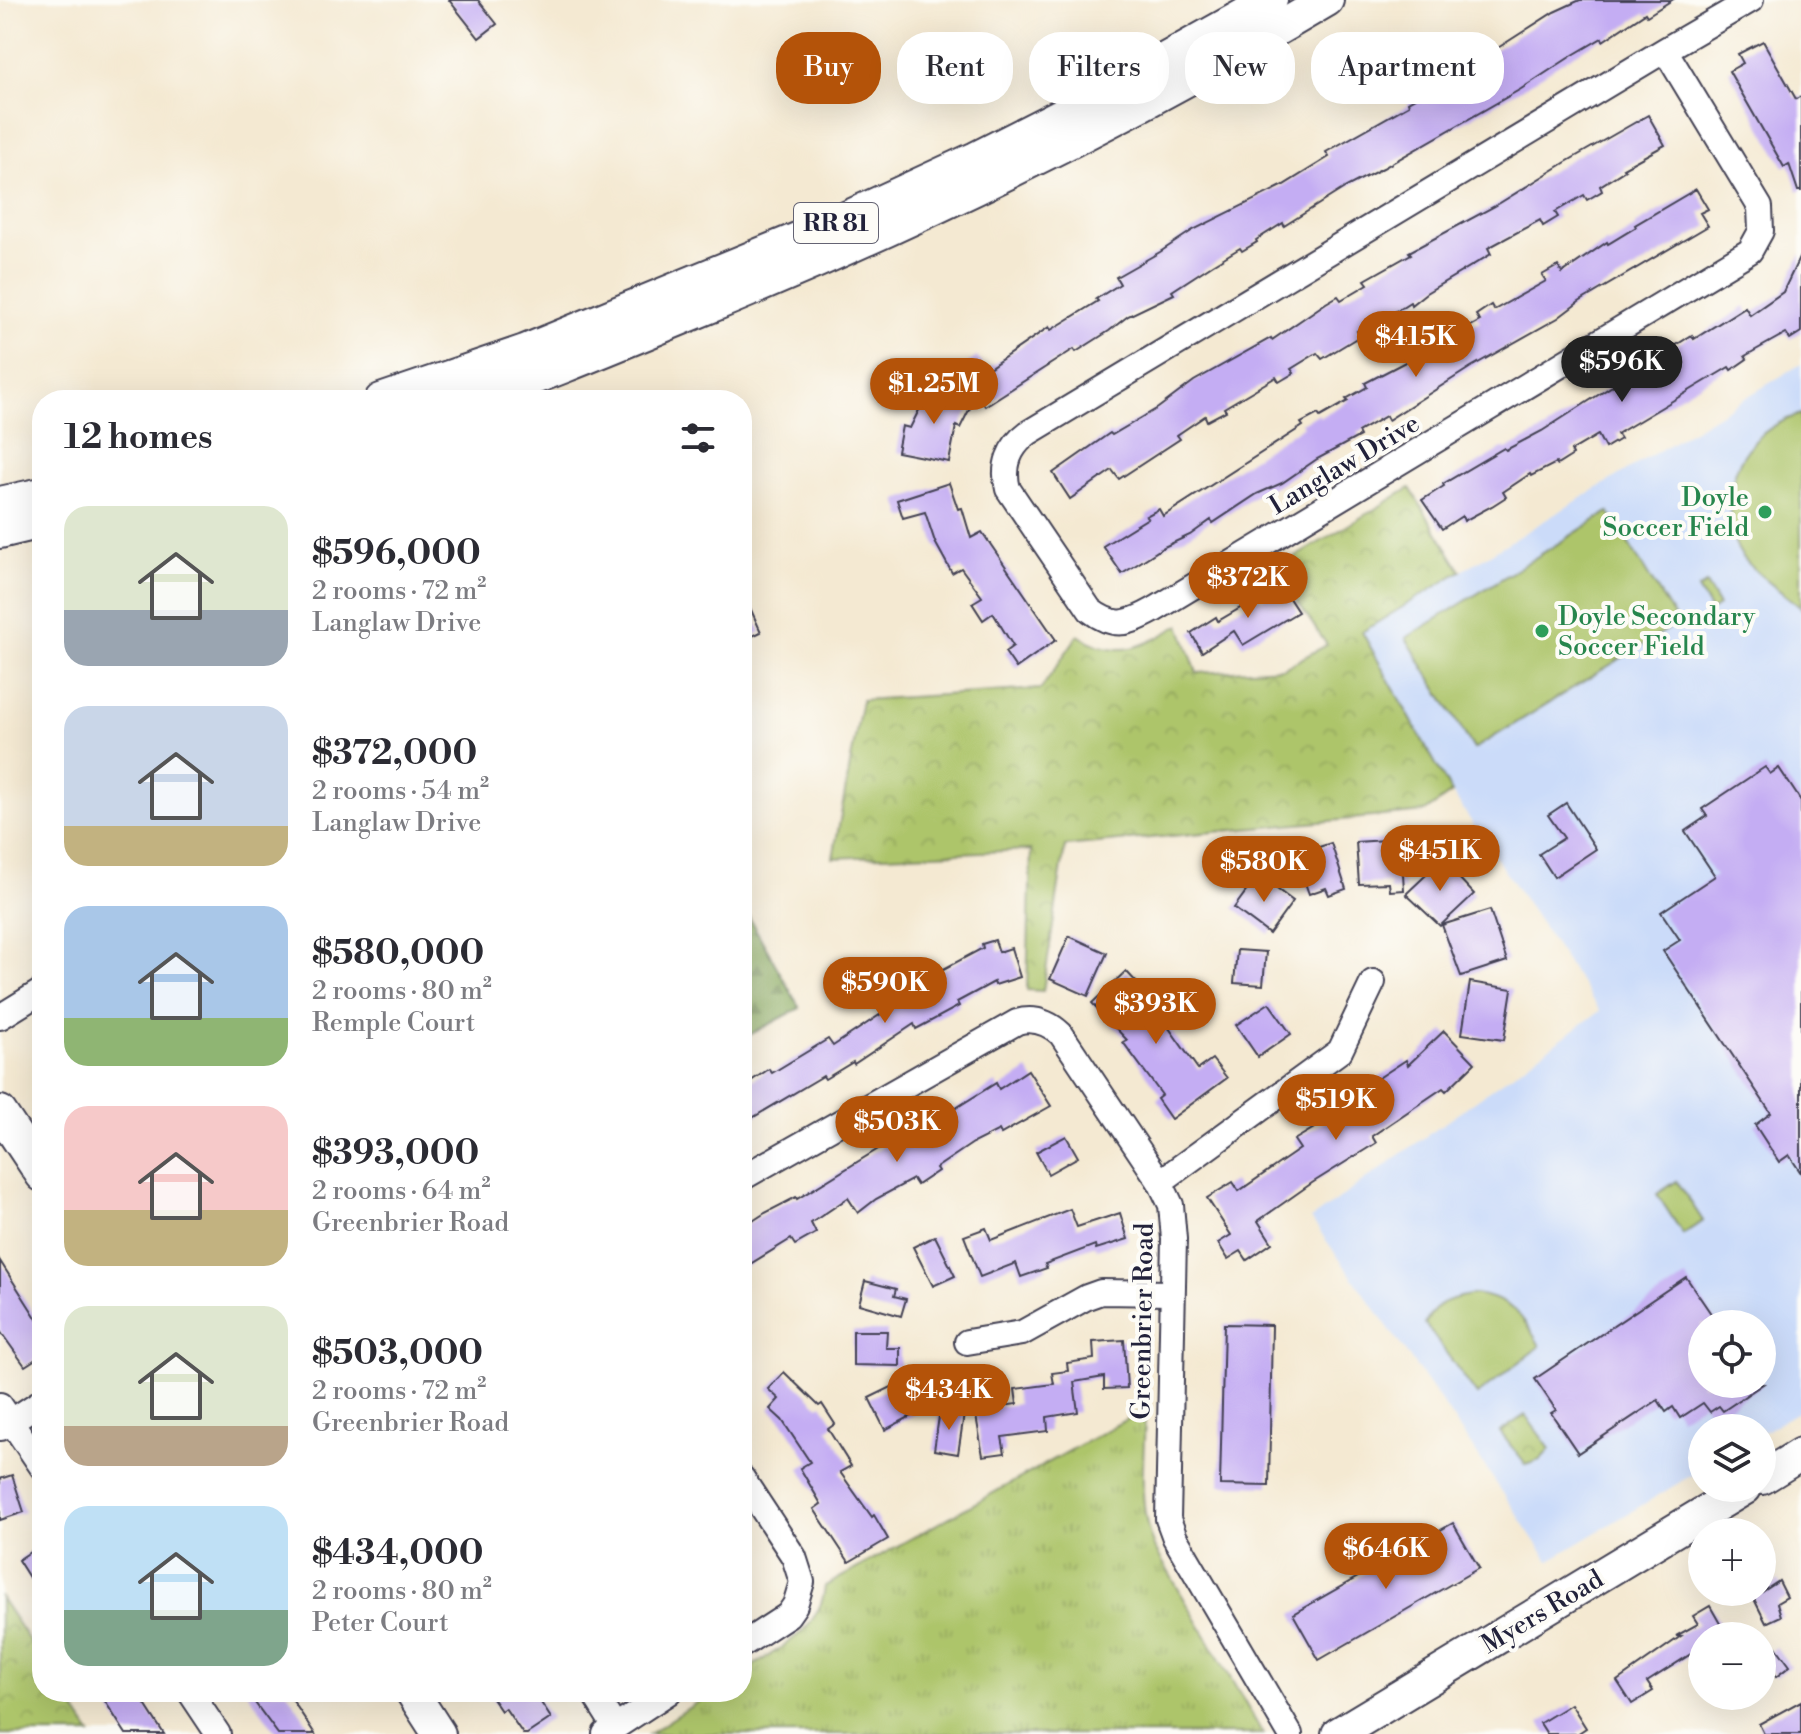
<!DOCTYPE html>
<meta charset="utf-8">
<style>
body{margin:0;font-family:"Libre Bodoni",serif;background:#f7f7f7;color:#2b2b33;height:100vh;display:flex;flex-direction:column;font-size:30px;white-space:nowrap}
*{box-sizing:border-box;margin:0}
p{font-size:26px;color:#7c7c81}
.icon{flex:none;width:44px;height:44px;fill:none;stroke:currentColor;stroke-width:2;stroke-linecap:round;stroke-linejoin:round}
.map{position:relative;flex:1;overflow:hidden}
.sheet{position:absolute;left:32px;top:390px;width:720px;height:1312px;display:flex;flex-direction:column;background:#fff;border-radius:32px;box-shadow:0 8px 32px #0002}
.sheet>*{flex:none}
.top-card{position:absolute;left:776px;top:32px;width:760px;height:72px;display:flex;gap:16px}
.tools{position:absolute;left:1688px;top:1310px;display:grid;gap:16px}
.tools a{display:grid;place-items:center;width:88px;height:88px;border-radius:50%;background:#fff;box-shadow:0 8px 32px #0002;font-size:40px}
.price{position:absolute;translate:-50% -68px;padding:0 18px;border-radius:28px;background:#b45309;color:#fff;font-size:26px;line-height:52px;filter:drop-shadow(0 2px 4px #0008)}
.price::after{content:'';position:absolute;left:50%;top:48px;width:24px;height:18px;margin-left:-12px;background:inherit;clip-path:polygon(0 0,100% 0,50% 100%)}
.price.current{background:#222;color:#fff}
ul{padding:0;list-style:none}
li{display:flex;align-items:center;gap:24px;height:200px;padding:0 32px}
li span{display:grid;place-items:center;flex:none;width:224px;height:160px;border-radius:24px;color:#555}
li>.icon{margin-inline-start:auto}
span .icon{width:96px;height:96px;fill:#fffc;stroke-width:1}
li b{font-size:34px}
h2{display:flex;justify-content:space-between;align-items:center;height:96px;padding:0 32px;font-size:34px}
.pill{padding:0 28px;border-radius:32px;background:#fff;box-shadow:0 8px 32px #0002;font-size:28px;line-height:72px}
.pill.current{background:#b45309;color:#fff}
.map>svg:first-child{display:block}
.built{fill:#cbdbf9;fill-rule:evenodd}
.grass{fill:url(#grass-tufts);stroke:#687453;stroke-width:2}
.forest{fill:url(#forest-firs);stroke:#56664d;stroke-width:2}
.park{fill:url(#park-crowns);stroke:#687453;stroke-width:2}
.pitch{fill:#adc56b;stroke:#687453;stroke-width:2}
.building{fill:#c4adf3}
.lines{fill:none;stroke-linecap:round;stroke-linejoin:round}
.minor-casing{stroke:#424052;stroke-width:28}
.major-casing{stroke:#424052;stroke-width:36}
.minor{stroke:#fff;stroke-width:24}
.major{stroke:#fff;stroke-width:32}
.leisure-dot{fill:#2e9e5b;stroke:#fdfcf7;stroke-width:3}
.labels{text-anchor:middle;stroke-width:8;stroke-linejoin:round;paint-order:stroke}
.shield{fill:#fdfcf7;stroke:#646373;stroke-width:2}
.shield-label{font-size:24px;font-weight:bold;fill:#22223b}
.street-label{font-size:26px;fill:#22223b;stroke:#fdfcf7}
.leisure-label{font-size:26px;fill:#27864d;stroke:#fdfcf7;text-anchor:end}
</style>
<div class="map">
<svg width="1801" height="1734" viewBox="0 0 1801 1734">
<defs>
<pattern id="grass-tufts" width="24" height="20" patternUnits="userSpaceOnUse" patternTransform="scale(2)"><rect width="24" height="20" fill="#adc56b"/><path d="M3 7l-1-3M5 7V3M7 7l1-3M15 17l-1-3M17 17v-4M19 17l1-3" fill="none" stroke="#95a95e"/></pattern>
<pattern id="forest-firs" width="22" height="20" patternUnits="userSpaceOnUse" patternTransform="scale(2)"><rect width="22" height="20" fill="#8aaa5f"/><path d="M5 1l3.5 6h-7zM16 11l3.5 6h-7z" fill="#708a50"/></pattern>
<pattern id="park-crowns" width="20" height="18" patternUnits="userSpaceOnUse" patternTransform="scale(2)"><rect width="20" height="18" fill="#adc56b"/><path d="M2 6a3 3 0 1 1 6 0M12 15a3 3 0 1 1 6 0" fill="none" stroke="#95a95e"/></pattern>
</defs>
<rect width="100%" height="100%" fill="#fdfcf7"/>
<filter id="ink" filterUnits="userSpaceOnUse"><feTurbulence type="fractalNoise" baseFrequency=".0125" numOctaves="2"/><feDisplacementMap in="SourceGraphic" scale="16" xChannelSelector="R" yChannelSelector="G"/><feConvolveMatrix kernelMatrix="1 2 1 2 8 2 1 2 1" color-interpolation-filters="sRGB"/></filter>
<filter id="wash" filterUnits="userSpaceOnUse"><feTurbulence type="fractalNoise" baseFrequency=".006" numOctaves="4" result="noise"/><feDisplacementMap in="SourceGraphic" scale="32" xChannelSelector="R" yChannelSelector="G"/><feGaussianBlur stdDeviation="1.8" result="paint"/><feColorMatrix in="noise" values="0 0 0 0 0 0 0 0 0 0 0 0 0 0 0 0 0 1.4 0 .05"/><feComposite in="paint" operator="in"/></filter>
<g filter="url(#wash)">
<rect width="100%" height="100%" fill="#f4e9d2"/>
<!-- built -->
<path class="built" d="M1801,364v1046l-39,23v-5h-60v41l-153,92 -107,-158 -131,-184 289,-208 -148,-218 -90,-161zM1702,1324h60v60h-60z"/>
<!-- grass -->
<path class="grass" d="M1145,1409c0,45 -9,96 9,138l109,187h-614l64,-42h29v-19c34,-23 79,-42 83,-87z"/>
<!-- forest -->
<polygon class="forest" points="742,905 800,1008 742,1039"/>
<!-- park -->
<g class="park">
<path d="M1410,488l51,83 -99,61 90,161 -27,19 -360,34 -22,145 -16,-1 4,-140 -198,8 29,-158 179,-11 37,-54c40,26 65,12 102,-10l17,48 87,-5 43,-23 -52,-76z"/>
<polygon points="1525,1415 1550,1449 1540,1460 1526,1465 1500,1432"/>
<polygon points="0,1597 42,1660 42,1692 63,1692 91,1734 0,1734"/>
</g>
<!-- pitch -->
<g class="pitch">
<path d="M1801,414v194c-17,-15 -49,-36 -61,-55 -7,-11 -10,-29 -10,-42 -2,-49 26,-83 71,-97z"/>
<polygon points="1609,512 1678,623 1474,749 1406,638"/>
<polygon points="1706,584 1719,606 1711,611 1698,589"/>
<polygon points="1677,1181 1703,1221 1683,1234 1657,1194"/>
<path d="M1475,1294c36,5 48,22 65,52l-63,49 -52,-71c11,-23 27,-26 50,-30z"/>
</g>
<g id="blocks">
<!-- building -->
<g class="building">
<polygon points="449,0 478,0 497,24 479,38"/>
<polygon points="1580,0 1672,0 1647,16 1645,13 1603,41 1602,38 1573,55 1521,89 1383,168 1346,187 1284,226 1283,223 1256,240 1257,242 1242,251 1240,248 1212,265 1172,291 1174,294 1128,316 1109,331 1076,352 1074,349 985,406 959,369 977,357 986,370 1049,327 1051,330 1098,301 1096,299 1120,284 1116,277 1160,252 1193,230 1282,186 1329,157 1326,152 1409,105 1408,102 1494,53 1493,51 1554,12"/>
<polygon points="1763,41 1796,99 1801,96 1801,191 1798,191 1789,164 1784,167 1729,71 1743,63 1738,54"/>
<polygon points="1648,115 1665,145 1623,168 1625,170 1600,186 1602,191 1587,200 1584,195 1555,212 1558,217 1543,226 1540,220 1488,248 1491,254 1426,293 1411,305 1410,302 1388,316 1386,313 1357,331 1360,336 1322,359 1317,353 1291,369 1294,373 1279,382 1276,377 1224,408 1226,411 1207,421 1205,416 1177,435 1180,439 1119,479 1112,470 1070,499 1053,473 1110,433 1112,435 1158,408 1194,381 1271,338 1272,340 1326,303 1338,296 1341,300 1368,284 1365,280 1411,254 1409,252 1495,206 1566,162"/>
<polygon points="1696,189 1708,209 1700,213 1708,226 1579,302 1558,318 1471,367 1388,420 1386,416 1358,432 1360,436 1317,459 1282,483 1257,494 1213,523 1211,520 1190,535 1164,547 1122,574 1103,546 1148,518 1146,516 1159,509 1163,516 1303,426 1301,423 1318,414 1320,417 1348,401 1346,399 1367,387 1365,383 1413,358 1411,354 1450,332 1453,336 1480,321 1476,315 1491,305 1494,310 1546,281 1542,275 1558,266 1562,273 1607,242 1608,244 1636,227 1635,225"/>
<polygon points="1801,254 1801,332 1790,339 1786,333 1745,356 1747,359 1731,370 1729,367 1617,434 1620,439 1605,448 1598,435 1571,451 1573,455 1557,465 1556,463 1531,476 1530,474 1503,492 1506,497 1492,506 1464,521 1462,516 1442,529 1422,500 1444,486 1443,484 1504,448 1506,450 1542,431 1692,335 1694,339 1745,307 1750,315 1783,292"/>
<polygon points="932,384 972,404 960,428 956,426 949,462 897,452 902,426 910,428"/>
<polygon points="949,483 958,509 962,508 971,538 982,532 1056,640 1016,668 1005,652 1013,646 993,613 983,620 972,603 982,597 961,568 952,573 935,542 925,512 903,518 897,500"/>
<polygon points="1281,586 1298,612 1243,645 1234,631 1202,652 1191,633 1216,617 1218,621 1259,597 1261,600"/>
<polygon points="742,590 761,632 742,641"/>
<polygon points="1765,767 1770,774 1779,768 1801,801 1801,1173 1789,1155 1779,1162 1755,1125 1771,1113 1663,951 1680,940 1661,912 1715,876 1685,831 1707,816 1702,809"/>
<polygon points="1566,803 1596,849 1554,877 1539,854 1564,838 1548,815"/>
<polygon points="1401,839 1404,890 1390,891 1389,883 1359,884 1356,842"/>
<polygon points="1331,843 1346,889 1329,895 1326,888 1309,894 1295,855"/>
<polygon points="1442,860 1474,894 1440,926 1406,894"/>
<polygon points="1258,875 1293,901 1269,934 1234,908"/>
<polygon points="1490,910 1507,961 1461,976 1442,925"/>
<polygon points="1069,936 1107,953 1088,996 1050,979"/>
<polygon points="995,940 999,952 1011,948 1020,977 995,985 994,982 957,1002 959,1006 916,1029 914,1024 854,1064 853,1062 825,1079 823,1076 742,1124 742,1090 750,1086 748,1083 769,1069 772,1073 828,1039 833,1046 896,1004 889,991 937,965 940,971 983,948 982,944"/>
<polygon points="1237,950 1266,952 1263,985 1234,983"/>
<polygon points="1126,971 1154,1001 1152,1004 1198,1069 1212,1059 1227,1078 1171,1119 1157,1099 1162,1095 1123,1042 1127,1040 1092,1003"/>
<polygon points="1470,982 1512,989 1504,1040 1462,1034"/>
<polygon points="1269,1003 1291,1034 1258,1057 1236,1025"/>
<polygon points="1444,1031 1475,1063 1446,1091 1443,1088 1372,1136 1376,1143 1312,1183 1258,1221 1272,1243 1247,1260 1241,1251 1228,1259 1218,1243 1231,1235 1207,1198 1233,1182 1239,1191 1300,1149 1294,1140 1336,1115 1333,1109 1373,1086 1371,1083 1406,1060 1408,1065"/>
<polygon points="1028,1070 1051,1106 1001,1134 999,1130 973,1143 936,1168 938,1171 917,1185 913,1179 876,1199 858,1213 848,1198 811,1223 816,1233 795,1245 791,1239 742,1269 742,1228 765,1213 796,1197 797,1199 901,1135 905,1140 996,1083 999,1089"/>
<polygon points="1066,1136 1078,1157 1048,1174 1036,1152"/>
<polygon points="1070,1209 1077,1227 1120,1213 1128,1239 1096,1249 1095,1245 1045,1264 1047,1268 1021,1277 1016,1263 980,1277 964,1236 986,1228 991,1240"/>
<polygon points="935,1236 955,1276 933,1286 913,1247"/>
<polygon points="0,1261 42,1327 42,1355 25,1366 0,1331"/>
<polygon points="1686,1277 1718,1324 1702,1324 1702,1384 1763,1384 1723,1411 1719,1406 1710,1412 1703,1403 1680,1418 1673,1407 1666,1412 1658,1400 1578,1453 1551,1413 1556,1410 1535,1379"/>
<polygon points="865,1281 896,1289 894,1296 906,1299 901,1316 859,1304"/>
<polygon points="1224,1324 1272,1325 1269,1486 1220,1485"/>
<polygon points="853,1331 887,1331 886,1348 900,1348 900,1366 853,1365"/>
<polygon points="1124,1340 1127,1388 1104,1389 1104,1377 1074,1382 1078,1412 1047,1417 1048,1431 1002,1437 1005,1453 983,1456 975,1410 1017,1404 1015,1389 1054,1384 1052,1373 1068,1371 1067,1363 1094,1359 1093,1342"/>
<polygon points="784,1372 819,1406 822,1404 835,1424 828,1429 851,1466 840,1472 872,1517 874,1515 888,1539 849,1562 814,1509 821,1504 800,1468 810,1462 782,1420 770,1409 779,1399 768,1389"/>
<polygon points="910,1378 917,1391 908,1396 917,1413 885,1430 869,1398"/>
<polygon points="940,1410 964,1414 958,1454 934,1450"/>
<polygon points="12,1475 24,1512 0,1520 0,1479"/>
<polygon points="1453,1523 1479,1568 1319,1660 1293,1614"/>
<polygon points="42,1544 42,1598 18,1560"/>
<polygon points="1779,1581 1787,1597 1777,1603 1781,1616 1766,1623 1752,1595 1762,1592"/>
<polygon points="1710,1606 1727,1636 1702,1636 1702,1673 1691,1654 1647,1682 1653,1691 1632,1704 1617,1681 1681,1636 1676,1636 1698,1624 1693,1616"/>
<polygon points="1776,1647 1790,1666 1776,1677 1762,1660"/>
<polygon points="99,1692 137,1692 164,1734 126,1734"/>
<polygon points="247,1692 287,1692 315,1734 278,1734"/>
<polygon points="488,1692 534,1692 551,1718 527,1734 523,1734 505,1708 501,1711"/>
<polygon points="1801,1701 1801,1734 1764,1734 1759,1724"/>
<polygon points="1571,1704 1586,1728 1577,1734 1547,1734 1540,1723"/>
</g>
</g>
</g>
<g filter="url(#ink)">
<use href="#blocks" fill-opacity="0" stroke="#424052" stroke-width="2"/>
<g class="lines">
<defs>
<g id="minor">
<path d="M1665,50l95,157 1,24 -11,20 -596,359c-25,14 -40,19 -64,0l-82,-121c-6,-23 1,-42 20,-56l637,-383 86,-50"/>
<polyline points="0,1017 42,991"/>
<path d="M742,1178l275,-156c17,-5 32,1 44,12l99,148 11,23 3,34 -6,280 7,19 115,196"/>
<polyline points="1160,1182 1340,1051 1373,982"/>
<polyline points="967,1342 1022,1333 1087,1297 1101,1292 1171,1293"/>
<polyline points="0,1405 42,1467"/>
<polyline points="1,1428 42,1401"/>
<polyline points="742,1478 794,1557 802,1582 795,1605 788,1615 742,1645"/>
<polyline points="190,1692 218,1734"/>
<polyline points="593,1692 615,1727"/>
<polyline points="605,1734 669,1692"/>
</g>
<g id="major">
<polyline points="381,400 525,351 824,228 976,158 1110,90 1271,0"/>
<path d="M472,400c75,-25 147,-56 220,-86 219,-89 432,-193 635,-314"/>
<polyline points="0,503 42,494"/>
<polyline points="0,532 42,522"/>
<polyline points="0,1112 42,1175"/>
<polyline points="1762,1478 1801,1454"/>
<polyline points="412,1692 439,1734"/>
<polyline points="1338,1734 1745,1488"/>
</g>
</defs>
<!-- minor casing -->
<use href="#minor" class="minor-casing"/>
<!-- major casing -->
<use href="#major" class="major-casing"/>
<!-- minor -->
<use href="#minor" class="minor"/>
<!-- major -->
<use href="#major" class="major"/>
</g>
</g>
<!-- markers -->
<g class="leisure-dot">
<circle cx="1765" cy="512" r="8"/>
<circle cx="1542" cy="631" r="8"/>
</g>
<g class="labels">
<!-- shield labels -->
<rect class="shield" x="794" y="203" width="84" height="40" rx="6"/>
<g class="shield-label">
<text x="836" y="231">RR 81</text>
</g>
<!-- street labels -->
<g class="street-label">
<text transform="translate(1344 464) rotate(-31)" y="9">Langlaw Drive</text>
<text transform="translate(1142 1321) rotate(-89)" y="9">Greenbrier Road</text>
<text transform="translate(1542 1611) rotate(-31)" y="9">Myers Road</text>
</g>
<!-- leisure labels -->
<g class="leisure-label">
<text x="1749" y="506">Doyle<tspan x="1749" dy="30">Soccer Field</tspan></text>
<text x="1558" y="625" text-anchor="start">Doyle Secondary<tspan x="1558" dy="30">Soccer Field</tspan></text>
</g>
</g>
</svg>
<div class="tools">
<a><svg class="icon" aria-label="locate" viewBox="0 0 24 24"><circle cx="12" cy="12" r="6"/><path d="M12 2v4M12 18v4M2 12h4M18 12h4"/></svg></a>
<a><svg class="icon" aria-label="layers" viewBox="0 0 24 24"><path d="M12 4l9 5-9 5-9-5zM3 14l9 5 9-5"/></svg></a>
<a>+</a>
<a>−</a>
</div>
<b class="price" style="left:1416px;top:379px">$415K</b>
<b class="price current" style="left:1622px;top:404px">$596K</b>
<b class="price" style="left:934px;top:426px">$1.25M</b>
<b class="price" style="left:1248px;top:620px">$372K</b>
<b class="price" style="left:1440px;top:893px">$451K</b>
<b class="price" style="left:1264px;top:904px">$580K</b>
<b class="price" style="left:885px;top:1025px">$590K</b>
<b class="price" style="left:1156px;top:1046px">$393K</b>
<b class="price" style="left:1336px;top:1142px">$519K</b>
<b class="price" style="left:897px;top:1164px">$503K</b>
<b class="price" style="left:949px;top:1432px">$434K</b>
<b class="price" style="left:1386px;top:1591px">$646K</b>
<div class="top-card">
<a class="pill current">Buy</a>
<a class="pill">Rent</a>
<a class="pill">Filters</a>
<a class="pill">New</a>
<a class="pill">Apartment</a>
</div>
<section class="sheet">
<h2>12 homes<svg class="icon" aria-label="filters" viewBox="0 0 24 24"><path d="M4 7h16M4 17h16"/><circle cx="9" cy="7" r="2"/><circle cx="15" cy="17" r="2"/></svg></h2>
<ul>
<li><span style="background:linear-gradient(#dfe7d0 65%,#9aa5b1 0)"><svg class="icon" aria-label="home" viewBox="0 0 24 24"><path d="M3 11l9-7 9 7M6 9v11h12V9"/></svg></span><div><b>$596,000</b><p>2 rooms · 72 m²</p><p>Langlaw Drive</p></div></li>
<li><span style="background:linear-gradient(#c9d6e8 75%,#c2b280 0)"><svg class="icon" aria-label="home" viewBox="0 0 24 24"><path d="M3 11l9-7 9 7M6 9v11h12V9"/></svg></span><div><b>$372,000</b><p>2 rooms · 54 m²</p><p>Langlaw Drive</p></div></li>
<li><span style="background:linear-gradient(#a9c7e8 70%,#8fb573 0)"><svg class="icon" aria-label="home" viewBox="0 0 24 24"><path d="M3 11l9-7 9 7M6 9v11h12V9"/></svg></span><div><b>$580,000</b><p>2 rooms · 80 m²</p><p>Remple Court</p></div></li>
<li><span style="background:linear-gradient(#f6c9c9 65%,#c2b280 0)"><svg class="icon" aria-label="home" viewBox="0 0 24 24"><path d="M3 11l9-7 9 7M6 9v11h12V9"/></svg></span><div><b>$393,000</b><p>2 rooms · 64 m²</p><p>Greenbrier Road</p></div></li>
<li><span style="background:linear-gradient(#dfe7d0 75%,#b9a48a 0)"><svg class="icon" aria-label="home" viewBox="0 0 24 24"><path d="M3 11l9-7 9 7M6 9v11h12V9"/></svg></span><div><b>$503,000</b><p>2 rooms · 72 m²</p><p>Greenbrier Road</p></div></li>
<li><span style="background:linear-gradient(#bfe0f5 65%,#7fa58c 0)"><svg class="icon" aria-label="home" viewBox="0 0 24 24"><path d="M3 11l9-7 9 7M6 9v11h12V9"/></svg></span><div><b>$434,000</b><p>2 rooms · 80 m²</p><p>Peter Court</p></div></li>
</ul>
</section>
</div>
